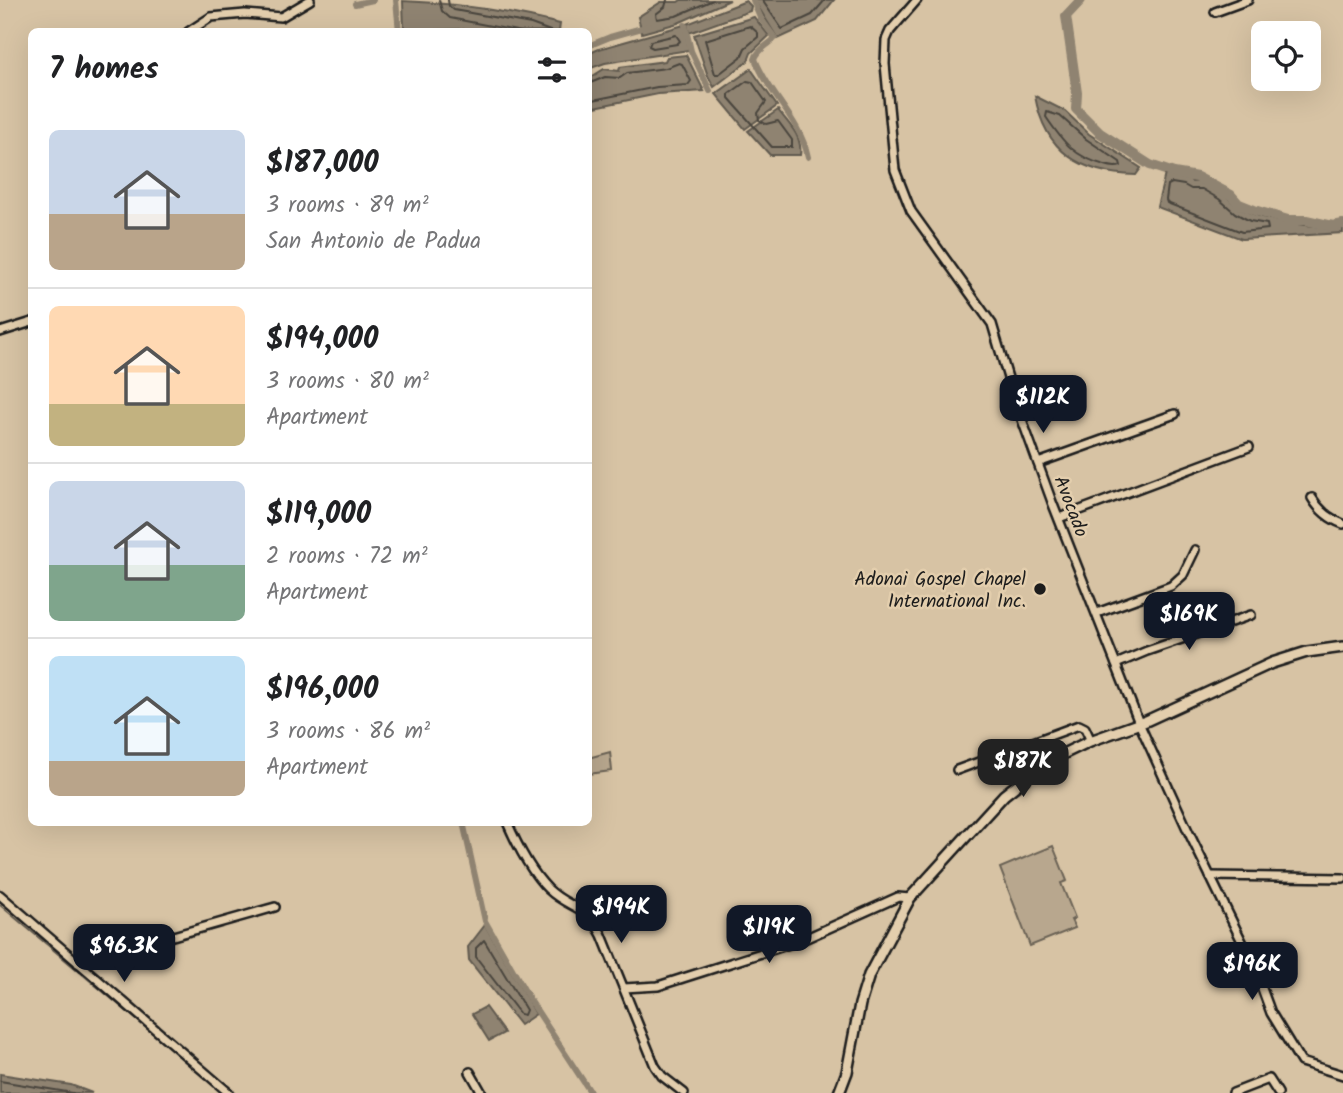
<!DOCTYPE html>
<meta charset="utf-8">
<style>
body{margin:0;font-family:Kalam,sans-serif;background:#f6f6f6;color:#202124;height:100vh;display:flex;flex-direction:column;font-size:26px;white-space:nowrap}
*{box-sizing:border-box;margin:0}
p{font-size:23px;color:#757577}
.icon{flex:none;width:38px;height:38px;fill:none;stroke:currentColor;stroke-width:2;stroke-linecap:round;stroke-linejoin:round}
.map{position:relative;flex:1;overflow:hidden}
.details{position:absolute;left:28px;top:28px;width:564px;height:798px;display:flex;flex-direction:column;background:#fff;border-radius:10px;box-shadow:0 7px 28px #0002}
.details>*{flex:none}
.controls{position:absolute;left:1251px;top:21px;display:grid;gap:14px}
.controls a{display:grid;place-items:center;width:70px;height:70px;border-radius:10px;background:#fff;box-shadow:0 7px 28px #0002;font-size:35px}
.price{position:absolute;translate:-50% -60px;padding:0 16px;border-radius:14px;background:#111827;color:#fff;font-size:23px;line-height:46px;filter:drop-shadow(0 2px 4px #0008)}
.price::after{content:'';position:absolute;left:50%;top:42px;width:21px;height:16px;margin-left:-10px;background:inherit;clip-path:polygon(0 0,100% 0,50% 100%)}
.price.active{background:#222;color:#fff}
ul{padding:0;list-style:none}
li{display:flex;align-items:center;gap:21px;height:175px;padding:0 21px}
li+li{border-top:2px solid #e0e0e0}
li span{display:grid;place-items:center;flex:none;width:196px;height:140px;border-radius:10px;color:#555}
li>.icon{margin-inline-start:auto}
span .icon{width:84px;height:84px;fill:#fffc;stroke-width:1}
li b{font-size:30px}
h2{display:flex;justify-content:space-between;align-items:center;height:84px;padding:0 21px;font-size:30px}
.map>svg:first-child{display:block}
.green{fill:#b8a78e;stroke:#6a6255;stroke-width:2}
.water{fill:#8f8371;stroke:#615a4f;stroke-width:2}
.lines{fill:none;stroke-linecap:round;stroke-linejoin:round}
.shore{stroke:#4a453e;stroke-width:2}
.stream{stroke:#615a4f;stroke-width:2}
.canal{stroke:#8f8371;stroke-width:6}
.river{stroke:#8f8371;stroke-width:10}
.minor-casing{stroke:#1c1c1c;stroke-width:12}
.tertiary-casing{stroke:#1c1c1c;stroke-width:14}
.minor{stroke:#e3cead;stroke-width:7}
.tertiary{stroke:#e3cead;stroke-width:9}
.poi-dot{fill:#1c1c1c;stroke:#e3cead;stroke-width:2.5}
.labels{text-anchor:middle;stroke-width:5;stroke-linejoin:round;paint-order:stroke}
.street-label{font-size:19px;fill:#1c1c1c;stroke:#e3cead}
.poi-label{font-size:19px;fill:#1c1c1c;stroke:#e3cead;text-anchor:end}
</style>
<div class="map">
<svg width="1343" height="1093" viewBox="0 0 1343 1093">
<rect width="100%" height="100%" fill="#d7c3a4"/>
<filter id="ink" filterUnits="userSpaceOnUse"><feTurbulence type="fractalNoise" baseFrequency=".0143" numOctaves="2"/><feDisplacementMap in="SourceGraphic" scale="14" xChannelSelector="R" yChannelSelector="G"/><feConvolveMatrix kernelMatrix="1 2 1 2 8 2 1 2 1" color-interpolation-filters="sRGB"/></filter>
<g filter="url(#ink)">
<!-- green -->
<g class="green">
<polygon points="610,752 612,771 588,774 588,758"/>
<polygon points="1053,846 1067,881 1061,883 1075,918 1071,920 1075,928 1030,946 1000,868"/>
</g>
<!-- water -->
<g class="water">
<polygon points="681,0 730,0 678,23 642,33 638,17 661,2 678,2"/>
<polygon points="754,0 834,0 817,21 778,39"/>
<path d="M403,1c53,2 105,10 157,23l-1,7 -80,1 -14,-3 -61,2z"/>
<polygon points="746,1 751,6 750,11 689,33 687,24"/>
<polygon points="754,17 769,36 751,53 748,61 714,87 708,76 694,35"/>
<polygon points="684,25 689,50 605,63 588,69 588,54 599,49"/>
<polygon points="686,55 704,91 658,94 590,108 588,79 604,69 619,71 620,67 665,61 667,57"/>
<polygon points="751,69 777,106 745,129 716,94"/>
<path d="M1035,96l30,15 24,23 52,34 -5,7c-55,-1 -91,-23 -101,-79z"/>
<path d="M778,110c11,14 25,27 22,45h-30l-22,-24z"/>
<path d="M1165,174l24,4 3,4 10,-1c8,5 16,9 23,14 6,5 10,11 17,14 24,12 75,21 101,16v8l-101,6 -85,-32z"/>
<polygon points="485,925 536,1014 520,1025 469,960 468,947"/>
<polygon points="485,1007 504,1033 489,1041 472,1014"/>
<polygon points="0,1074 71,1085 92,1093 0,1093"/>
</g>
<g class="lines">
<!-- shore -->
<g class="shore">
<polyline points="439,0 442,11 450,18 522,32"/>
<polyline points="448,0 449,6 454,10 531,24 553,32"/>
<polyline points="667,0 665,7 656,14 657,19 676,16 713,0"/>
<polyline points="762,0 782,29 812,15 825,0"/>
<polygon points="750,26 758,33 758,37 745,48 741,57 719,74 715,74 705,40"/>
<polygon points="676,35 680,41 677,44 653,48 649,46 651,41"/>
<polygon points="747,81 752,82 766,102 758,113 759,120 766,124 778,121 792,140 792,147 772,147 729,98 729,94"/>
<polyline points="588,84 605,77 620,78 627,73 666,68 679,63 682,64 691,81 688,85 657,87 588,101"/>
<path d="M1047,112l13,4 26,23 34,23 1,4c-6,2 -10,1 -16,-1 -31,-8 -42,-23 -59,-48z"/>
<polygon points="1172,183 1184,185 1191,189 1202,189 1219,199 1235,213 1250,221 1267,224 1268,229 1242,232 1167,203 1166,200 1168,185"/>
<polygon points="484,940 526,1010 524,1015 520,1014 476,957 476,948"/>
<polyline points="0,1081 73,1093"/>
</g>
<!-- stream -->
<polyline class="stream" points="0,905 212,1083"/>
<!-- canal -->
<g class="canal">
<polyline points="396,0 399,32"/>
<path d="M753,0l8,19 14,19c-7,8 -17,11 -20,21 14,36 45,60 53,98"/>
<polyline points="355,4 373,0"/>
<polyline points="685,25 691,51 710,91"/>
<polyline points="588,46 610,37 649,26"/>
<polyline points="463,822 485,921 530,1000 591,1093"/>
</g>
<!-- river -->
<polyline class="river" points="1081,0 1066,16 1077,93 1076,109 1100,133 1150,165 1174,173 1197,177 1231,195 1239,204 1254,210 1288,220 1306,220 1333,226 1343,224"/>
<defs>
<g id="minor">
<polyline points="917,0 890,31 886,40 885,64 895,170 911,211 992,324 1013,395 1052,502 1139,723 1189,833 1253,964 1271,1013 1301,1062 1343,1075"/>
<polyline points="1215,12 1248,0"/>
<polyline points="188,32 211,17 245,14 281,17 310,0"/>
<polyline points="0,332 32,322"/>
<polyline points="1038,463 1175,414"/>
<path d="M1312,498c7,12 18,21 31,26"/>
<polyline points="1059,518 1249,447"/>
<polyline points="1097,613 1171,586 1183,575 1195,550"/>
<polyline points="1116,664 1147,651 1251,615"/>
<polyline points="957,770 1079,725 1085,728 1091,741"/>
<path d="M507,822c10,23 23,49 41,67 22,21 37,14 54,46l53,131 7,10 22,17"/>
<polyline points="1210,876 1343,878"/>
<polyline points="0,895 229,1093"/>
<polyline points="78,963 275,907"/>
<polyline points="624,988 658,986 802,940 898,897 910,898"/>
<polyline points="470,1072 482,1093"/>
<polyline points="1233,1093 1269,1079 1278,1093"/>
</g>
<polyline id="tertiary" points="839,1093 847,1072 860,1004 869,975 910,898 1004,795 1032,773 1063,754 1090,741 1146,721 1272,663 1307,652 1343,647"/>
</defs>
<!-- minor casing -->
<use href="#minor" class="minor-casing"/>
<!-- tertiary casing -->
<use href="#tertiary" class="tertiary-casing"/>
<!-- minor -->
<use href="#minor" class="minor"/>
<!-- tertiary -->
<use href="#tertiary" class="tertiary"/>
</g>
</g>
<!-- markers -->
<circle class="poi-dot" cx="1040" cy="589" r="7"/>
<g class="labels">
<!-- street labels -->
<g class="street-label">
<text transform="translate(1072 506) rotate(69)" y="7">Avocado</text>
</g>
<!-- poi labels -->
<g class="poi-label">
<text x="1026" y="585">Adonai Gospel Chapel<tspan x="1026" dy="22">International Inc.</tspan></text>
</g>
</g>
</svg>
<div class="controls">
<a><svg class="icon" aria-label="locate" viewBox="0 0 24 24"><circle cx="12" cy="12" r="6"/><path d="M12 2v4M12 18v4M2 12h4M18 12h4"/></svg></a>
</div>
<b class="price" style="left:1043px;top:435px">$112K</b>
<b class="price" style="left:1189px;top:652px">$169K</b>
<b class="price active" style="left:1023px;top:799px">$187K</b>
<b class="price" style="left:621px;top:945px">$194K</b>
<b class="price" style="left:769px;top:965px">$119K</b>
<b class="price" style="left:124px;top:984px">$96.3K</b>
<b class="price" style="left:1252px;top:1002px">$196K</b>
<section class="details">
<h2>7 homes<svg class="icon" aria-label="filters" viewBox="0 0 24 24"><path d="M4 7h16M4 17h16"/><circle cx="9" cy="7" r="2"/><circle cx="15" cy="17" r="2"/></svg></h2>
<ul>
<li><span style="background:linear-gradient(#c9d6e8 60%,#b9a48a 0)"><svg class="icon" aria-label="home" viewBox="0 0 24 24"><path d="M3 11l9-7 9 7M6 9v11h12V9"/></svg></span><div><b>$187,000</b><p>3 rooms · 89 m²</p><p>San Antonio de Padua</p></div></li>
<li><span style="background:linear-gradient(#ffd9b3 70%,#c2b280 0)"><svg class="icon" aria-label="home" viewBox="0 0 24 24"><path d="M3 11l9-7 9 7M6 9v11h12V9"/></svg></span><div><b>$194,000</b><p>3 rooms · 80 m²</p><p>Apartment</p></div></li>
<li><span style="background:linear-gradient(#c9d6e8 60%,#7fa58c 0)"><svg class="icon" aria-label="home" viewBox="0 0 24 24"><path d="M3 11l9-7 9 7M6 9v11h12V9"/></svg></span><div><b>$119,000</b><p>2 rooms · 72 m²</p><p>Apartment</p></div></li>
<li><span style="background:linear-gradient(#bfe0f5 75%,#b9a48a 0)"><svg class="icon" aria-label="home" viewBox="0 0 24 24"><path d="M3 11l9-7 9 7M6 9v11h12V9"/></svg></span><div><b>$196,000</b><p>3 rooms · 86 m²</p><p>Apartment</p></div></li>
</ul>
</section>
</div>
